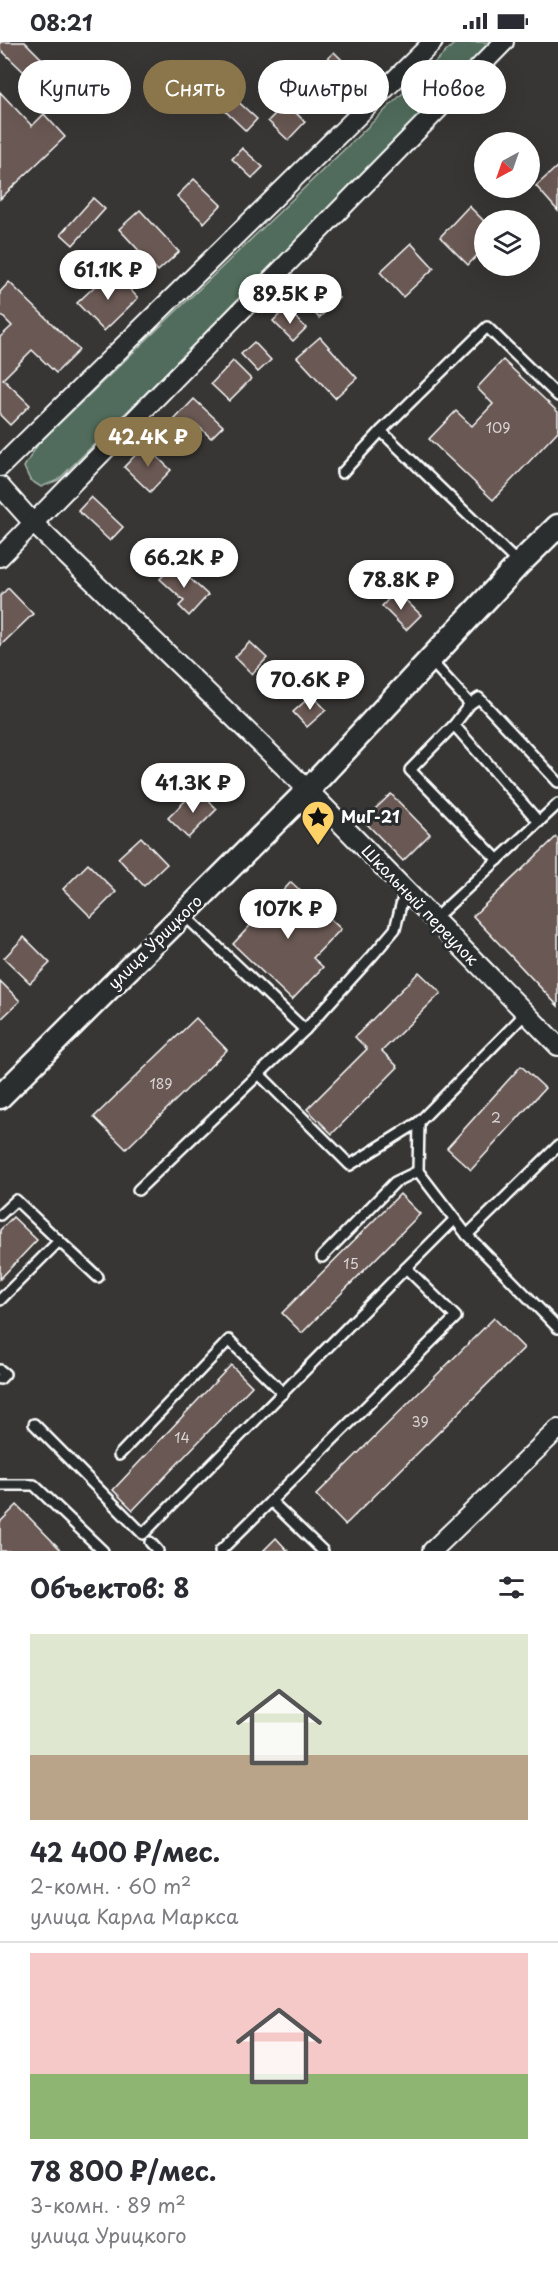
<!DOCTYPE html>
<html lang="ru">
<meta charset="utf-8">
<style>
body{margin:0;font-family:"Playpen Sans",sans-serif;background:#f7f7f7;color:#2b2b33;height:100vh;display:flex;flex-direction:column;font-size:22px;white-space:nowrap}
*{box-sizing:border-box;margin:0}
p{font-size:20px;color:#7c7c81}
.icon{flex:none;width:33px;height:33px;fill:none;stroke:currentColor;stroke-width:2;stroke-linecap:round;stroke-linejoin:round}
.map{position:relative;height:1509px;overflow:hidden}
.details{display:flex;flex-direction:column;background:#fff;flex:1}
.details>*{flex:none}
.banner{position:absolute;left:18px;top:18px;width:522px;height:54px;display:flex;gap:12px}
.needle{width:39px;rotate:220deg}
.fabs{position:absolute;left:474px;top:90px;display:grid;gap:12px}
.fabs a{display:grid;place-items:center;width:66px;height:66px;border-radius:50%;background:#fff;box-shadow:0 6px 24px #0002;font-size:30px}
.price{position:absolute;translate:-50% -51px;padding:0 14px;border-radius:21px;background:#fff;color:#222;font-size:20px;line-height:39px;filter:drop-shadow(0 2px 3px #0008)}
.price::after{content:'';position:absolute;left:50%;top:36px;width:18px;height:14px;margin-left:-9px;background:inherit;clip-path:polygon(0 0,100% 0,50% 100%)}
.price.active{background:#8a764a;color:#fff}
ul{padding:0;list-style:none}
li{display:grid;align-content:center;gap:12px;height:318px;padding:0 30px}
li+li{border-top:2px solid #e1e1e2}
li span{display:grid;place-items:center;height:186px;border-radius:0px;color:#555}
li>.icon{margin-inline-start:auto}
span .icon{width:108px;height:108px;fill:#fffc;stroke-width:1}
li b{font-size:26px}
h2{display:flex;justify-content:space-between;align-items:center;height:72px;padding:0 30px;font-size:26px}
.tag{padding:0 21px;border-radius:27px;background:#fff;box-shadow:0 6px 24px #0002;font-size:21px;line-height:54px}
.tag.active{background:#8a764a;color:#fff}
.status{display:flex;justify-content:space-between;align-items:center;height:42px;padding:0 30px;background:#fff;direction:ltr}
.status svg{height:16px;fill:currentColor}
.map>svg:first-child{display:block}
.green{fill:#516c5b;stroke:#a8b6ad;stroke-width:1.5}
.building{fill:#695852;stroke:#fff;stroke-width:1.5}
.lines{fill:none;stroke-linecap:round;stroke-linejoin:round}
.service-casing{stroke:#fff;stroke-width:14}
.minor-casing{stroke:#fff;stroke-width:22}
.tertiary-casing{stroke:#fff;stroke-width:27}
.service{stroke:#2a2d2e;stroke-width:9}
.minor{stroke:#2a2d2e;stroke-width:18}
.tertiary{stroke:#2a2d2e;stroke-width:22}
.labels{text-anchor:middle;stroke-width:6;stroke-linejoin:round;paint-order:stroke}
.number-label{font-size:14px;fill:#dad5d4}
.poi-label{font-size:16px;font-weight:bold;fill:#fff;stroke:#2a2d2e;text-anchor:start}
.street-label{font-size:16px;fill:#fff;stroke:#2a2d2e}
</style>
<div class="status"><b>08:21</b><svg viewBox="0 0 49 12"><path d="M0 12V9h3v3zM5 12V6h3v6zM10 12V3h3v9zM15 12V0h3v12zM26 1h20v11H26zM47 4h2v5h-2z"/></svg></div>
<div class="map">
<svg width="558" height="1509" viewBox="0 0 558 1509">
<rect width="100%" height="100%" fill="#373635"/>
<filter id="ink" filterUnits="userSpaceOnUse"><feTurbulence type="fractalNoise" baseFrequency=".0167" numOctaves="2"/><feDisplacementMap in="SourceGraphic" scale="12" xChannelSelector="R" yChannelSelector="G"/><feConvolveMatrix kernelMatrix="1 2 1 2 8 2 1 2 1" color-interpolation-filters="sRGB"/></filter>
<g filter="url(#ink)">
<!-- green -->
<polygon class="green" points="456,0 501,0 58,438 41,445 30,438 24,425 38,402"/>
<!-- building -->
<g class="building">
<polygon points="0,0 25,0 41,16 26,32 0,7"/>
<polygon points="334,10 354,30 322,61 302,41"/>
<polygon points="0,50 32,84 44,72 65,95 0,157"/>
<polygon points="232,54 257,77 246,89 221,65"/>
<polygon points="286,61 305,80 288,98 268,79"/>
<polygon points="242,106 263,125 252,136 232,117"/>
<polygon points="558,124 558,169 536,144"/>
<polygon points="194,137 221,163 204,181 177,154"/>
<polygon points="93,156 105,167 73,203 61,192"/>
<polygon points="469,164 484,179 484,206 468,223 440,195"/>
<polygon points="140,168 179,210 158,229 119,187"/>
<polygon points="411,201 434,226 403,255 380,230"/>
<polygon points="112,228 138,256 104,289 77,261"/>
<polygon points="319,237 339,256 319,276 300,255"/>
<polygon points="9,240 79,308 56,331 32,308 3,337 30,363 10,383 0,373 0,295 12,284 0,272 0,250"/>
<polygon points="286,266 306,286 293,299 273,279"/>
<polygon points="320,295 357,336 335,356 297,315"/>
<polygon points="254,300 271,318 258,330 241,312"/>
<polygon points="503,318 558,370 558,389 493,458 429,397 456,369 472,384 493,362 477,346"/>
<polygon points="233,319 251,337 229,359 211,342"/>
<polygon points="194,357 223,384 211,396 197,383 189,392 174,378"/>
<polygon points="145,403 171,428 150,450 124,425"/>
<polygon points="91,455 123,485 110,499 78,469"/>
<polygon points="174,522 208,553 189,574 179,564 184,559 160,537"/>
<polygon points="8,546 33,572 0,604 0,554"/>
<polygon points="396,549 421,573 406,588 382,564"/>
<polygon points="250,600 267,616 252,632 235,615"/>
<polygon points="312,653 326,668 307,685 293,670"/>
<polygon points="197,747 217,767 188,796 168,776"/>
<polygon points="391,752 430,792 403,819 363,778"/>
<polygon points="141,795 167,822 144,844 118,816"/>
<polygon points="556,795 558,797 558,964 473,874"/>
<polygon points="88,822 116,850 91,875 63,847"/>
<polygon points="291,840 341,887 313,916 323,925 292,958 233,902"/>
<polygon points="24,895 50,921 30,941 4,916"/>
<polygon points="419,930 441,951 382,1009 398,1025 332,1092 307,1067 367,1007 355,995"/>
<polygon points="0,939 20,959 0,978"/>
<polygon points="196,976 227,1008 126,1107 94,1075"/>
<polygon points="521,1024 545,1046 471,1128 447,1106"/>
<polygon points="400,1152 420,1172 302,1291 282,1271"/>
<polygon points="13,1175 37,1198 0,1237 0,1188"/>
<polygon points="494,1276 524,1306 345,1483 316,1453"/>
<polygon points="231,1323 252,1344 133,1468 113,1448"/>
<polygon points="17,1463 62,1509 0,1509 0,1480"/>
<polygon points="276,1496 288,1509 263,1509"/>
</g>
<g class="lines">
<defs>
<g id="service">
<polyline points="342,431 381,389"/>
<polyline points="519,522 381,389 487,285 558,354"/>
<polyline points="431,619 470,662 479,656 558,740"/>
<polyline points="470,662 454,683 410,728 498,818"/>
<polyline points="454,683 539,780"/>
<polyline points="183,872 305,988"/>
<polyline points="434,877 558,762"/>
<polyline points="259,1032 350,1123 419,1080 526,971"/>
<polyline points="419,1080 418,1129 467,1193 558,1104"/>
<polyline points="138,1148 305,988 373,913 395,887 405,847"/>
<polyline points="0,1173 16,1158 59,1199 0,1258"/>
<polyline points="467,1193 558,1286"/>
<polyline points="59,1199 98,1235"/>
<polyline points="322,1215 395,1140 418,1129"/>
<polyline points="406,1226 454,1178"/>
<polyline points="0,1328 5,1332 0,1337"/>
<polyline points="34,1382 143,1492 406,1226 456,1275 271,1459 323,1509"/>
<polyline points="119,1413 229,1298 283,1351"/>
<polyline points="0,1443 34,1443 103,1509"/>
<polyline points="150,1500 158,1509"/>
<polyline points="220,1509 271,1459"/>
</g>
<g id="minor">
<polyline points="0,425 433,0"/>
<polyline points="0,444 34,482 308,748 558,1004"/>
<polyline points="0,515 504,0"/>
<polyline points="432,1509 558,1387"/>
</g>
<polyline id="tertiary" points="0,1055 308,748 519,522 558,484"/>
</defs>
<!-- service casing -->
<use href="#service" class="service-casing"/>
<!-- minor casing -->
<use href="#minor" class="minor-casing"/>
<!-- tertiary casing -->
<use href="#tertiary" class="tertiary-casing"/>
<!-- service -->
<use href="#service" class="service"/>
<!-- minor -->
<use href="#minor" class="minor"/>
<!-- tertiary -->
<use href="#tertiary" class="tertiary"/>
</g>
</g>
<!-- icons -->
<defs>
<symbol id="sight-pin" viewBox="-11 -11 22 30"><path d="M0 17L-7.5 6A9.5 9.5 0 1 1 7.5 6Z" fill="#ffd166" stroke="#2a2d2e"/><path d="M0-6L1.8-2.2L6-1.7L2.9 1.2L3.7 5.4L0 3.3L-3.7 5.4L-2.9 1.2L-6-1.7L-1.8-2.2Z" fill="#111"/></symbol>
</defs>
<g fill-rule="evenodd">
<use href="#sight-pin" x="299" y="756" width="38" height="52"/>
</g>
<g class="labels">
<!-- number labels -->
<g class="number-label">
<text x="498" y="391">109</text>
<text x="161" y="1047">189</text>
<text x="496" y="1081">2</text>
<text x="351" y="1227">15</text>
<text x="420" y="1385">39</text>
<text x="182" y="1401">14</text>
</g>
<!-- poi labels -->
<g class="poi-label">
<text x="341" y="781">МиГ-21</text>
</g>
<!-- street labels -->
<g class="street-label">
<text transform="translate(420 863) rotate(46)" y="6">Школьный переулок</text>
<text transform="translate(155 900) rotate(-45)" y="6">улица Урицкого</text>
</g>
</g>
</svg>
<div class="fabs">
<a><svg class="needle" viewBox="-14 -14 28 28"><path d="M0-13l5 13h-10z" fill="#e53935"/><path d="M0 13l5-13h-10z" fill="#7c7c81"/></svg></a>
<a><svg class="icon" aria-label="layers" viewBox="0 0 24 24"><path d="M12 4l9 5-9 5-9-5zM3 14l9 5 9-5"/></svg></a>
</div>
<b class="price" style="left:108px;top:259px">61.1K ₽</b>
<b class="price" style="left:290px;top:283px">89.5K ₽</b>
<b class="price active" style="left:148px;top:426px">42.4K ₽</b>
<b class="price" style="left:184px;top:547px">66.2K ₽</b>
<b class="price" style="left:401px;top:569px">78.8K ₽</b>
<b class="price" style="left:310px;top:669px">70.6K ₽</b>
<b class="price" style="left:193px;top:772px">41.3K ₽</b>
<b class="price" style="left:288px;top:898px">107K ₽</b>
<div class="banner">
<a class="tag">Купить</a>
<a class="tag active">Снять</a>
<a class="tag">Фильтры</a>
<a class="tag">Новое</a>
</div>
</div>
<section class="details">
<h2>Объектов: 8<svg class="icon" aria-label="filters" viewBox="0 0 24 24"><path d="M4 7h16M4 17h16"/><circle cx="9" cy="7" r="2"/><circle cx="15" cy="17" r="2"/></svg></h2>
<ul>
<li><span style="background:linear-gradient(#dfe7d0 65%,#b9a48a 0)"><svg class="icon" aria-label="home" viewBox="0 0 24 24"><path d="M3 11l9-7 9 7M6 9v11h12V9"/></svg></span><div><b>42 400 ₽/мес.</b><p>2-комн. · 60 m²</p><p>улица Карла Маркса</p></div></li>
<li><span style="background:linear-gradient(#f6c9c9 65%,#8fb573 0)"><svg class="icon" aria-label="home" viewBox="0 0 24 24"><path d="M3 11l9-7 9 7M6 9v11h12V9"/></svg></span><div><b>78 800 ₽/мес.</b><p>3-комн. · 89 m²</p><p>улица Урицкого</p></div></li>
</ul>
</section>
